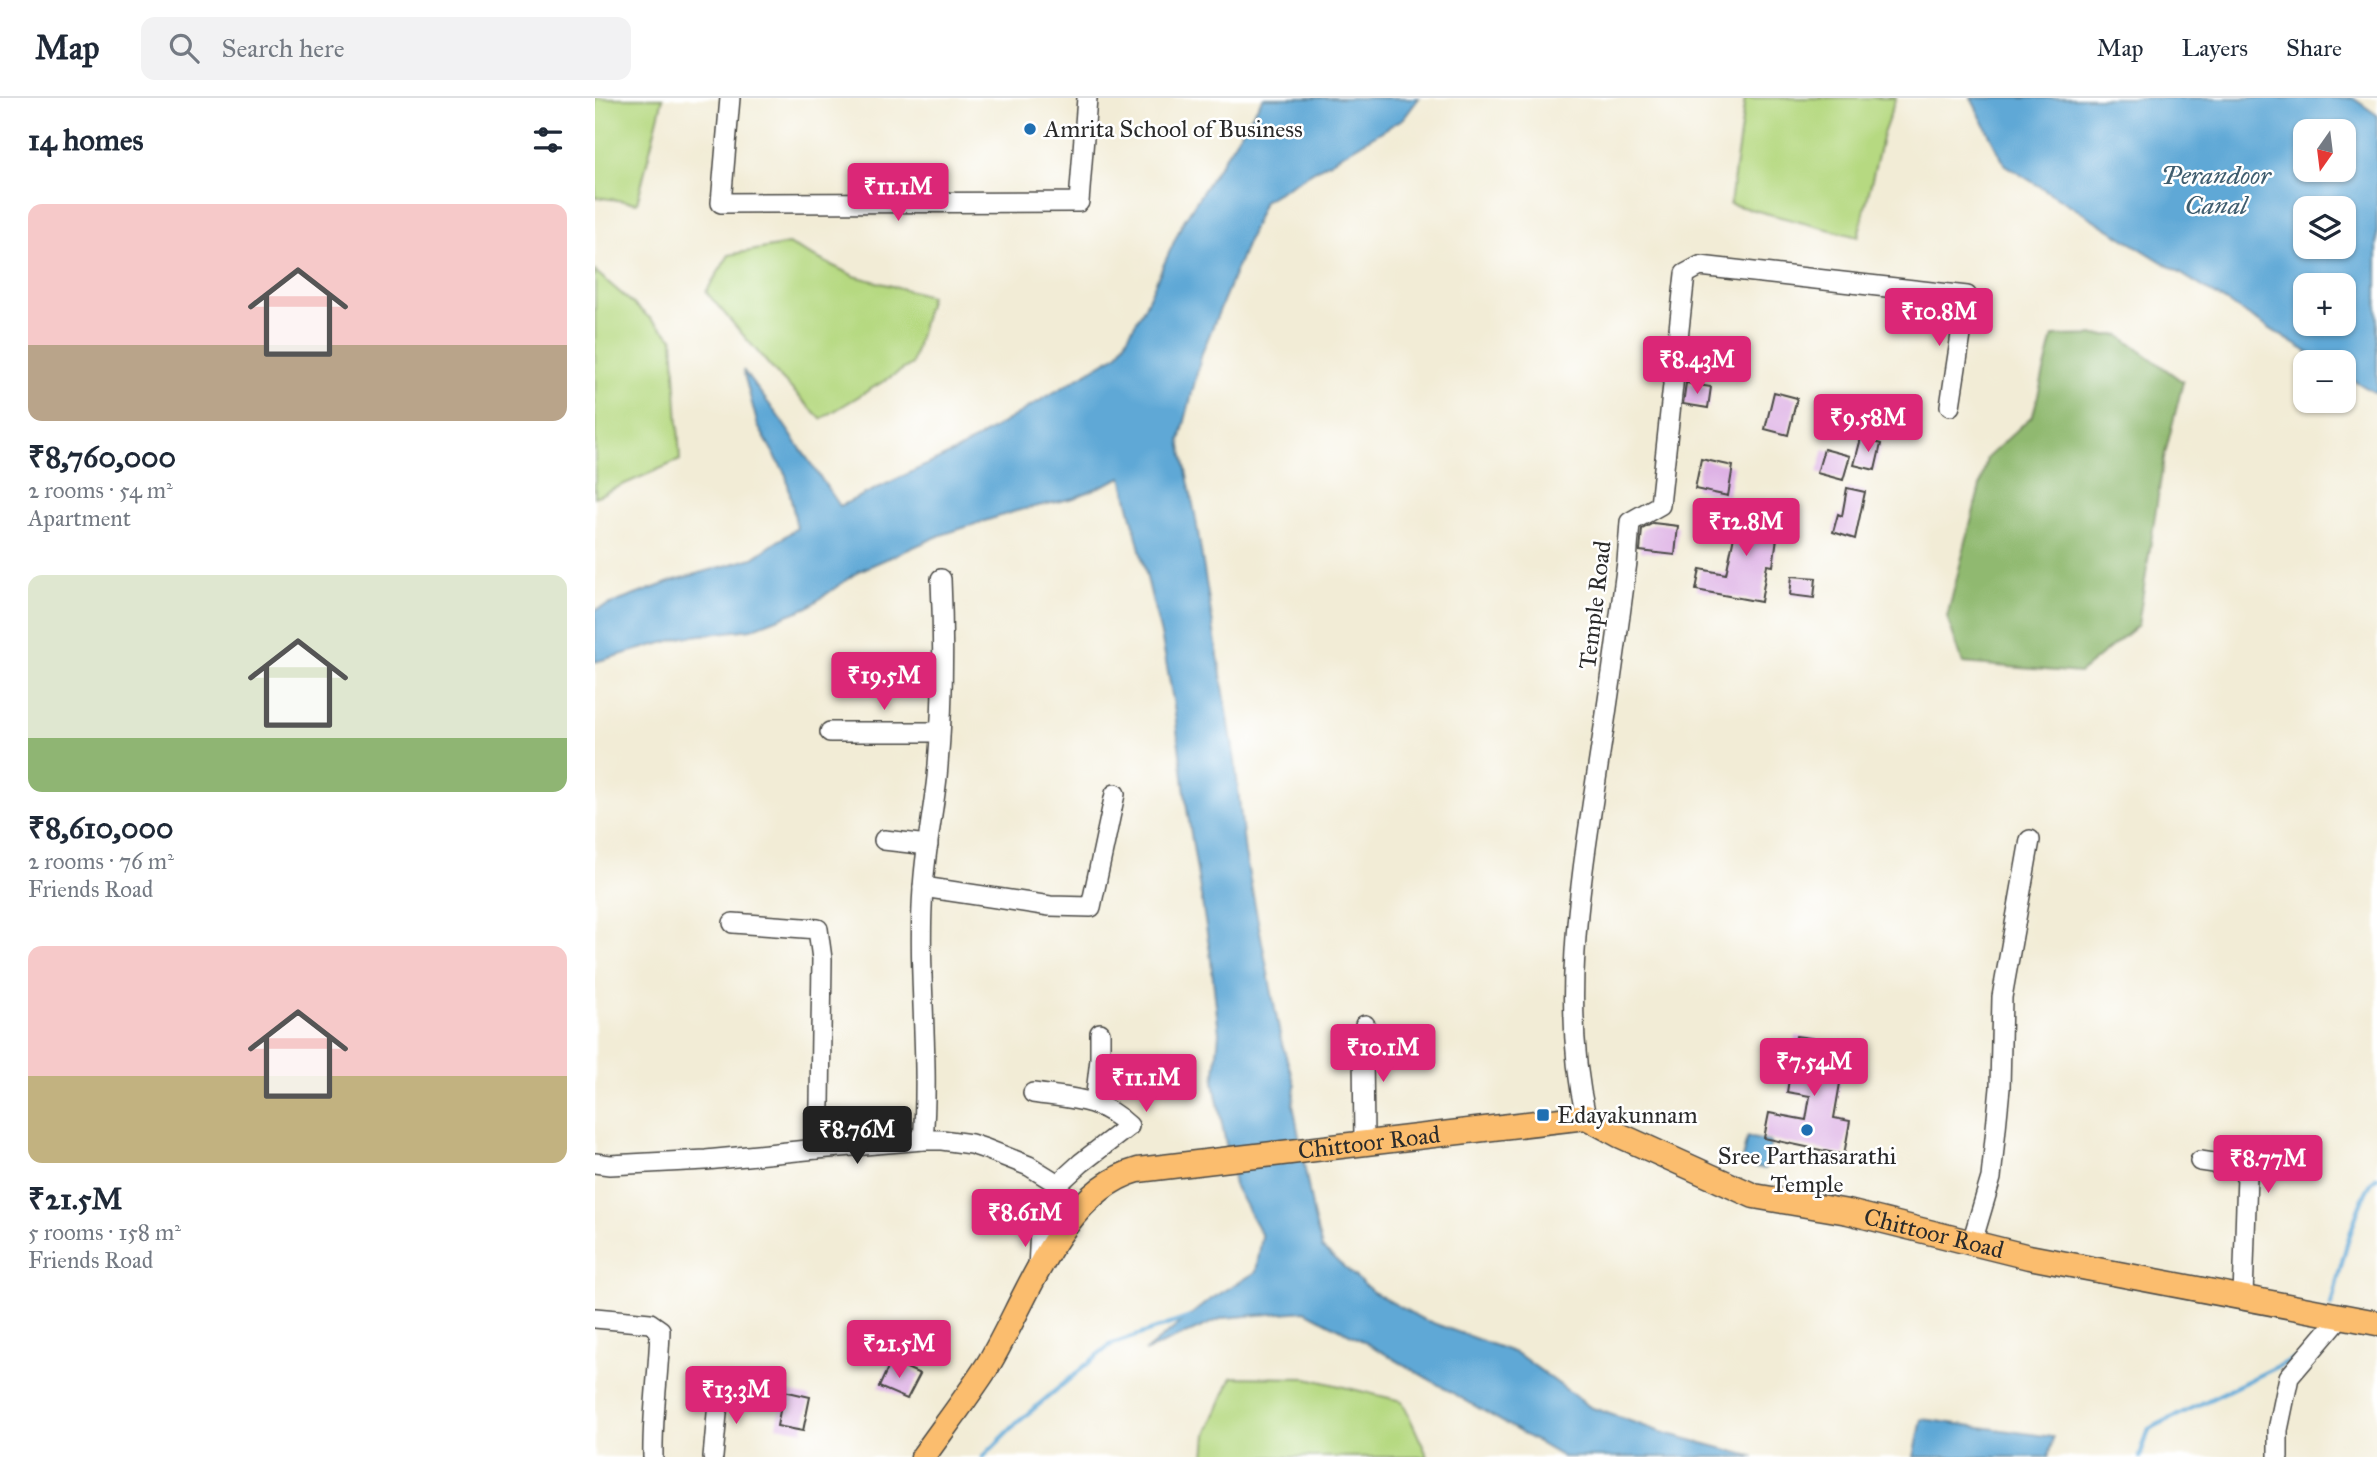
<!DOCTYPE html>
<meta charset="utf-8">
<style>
body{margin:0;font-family:"IM FELL Great Primer",serif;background:#f2f2f3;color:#1f2937;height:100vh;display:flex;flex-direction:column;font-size:26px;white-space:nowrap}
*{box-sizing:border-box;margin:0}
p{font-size:23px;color:#747a83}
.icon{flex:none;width:38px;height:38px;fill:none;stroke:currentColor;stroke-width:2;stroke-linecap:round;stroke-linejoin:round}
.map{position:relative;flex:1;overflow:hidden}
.details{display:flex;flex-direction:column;background:#fff;width:595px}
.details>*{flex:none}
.needle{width:46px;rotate:194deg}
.buttons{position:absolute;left:1698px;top:21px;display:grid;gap:14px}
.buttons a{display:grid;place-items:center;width:63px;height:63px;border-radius:14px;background:#fff;box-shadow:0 2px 5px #0004;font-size:35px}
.price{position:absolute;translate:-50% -60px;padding:0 16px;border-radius:7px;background:#db2777;color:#fff;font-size:23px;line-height:46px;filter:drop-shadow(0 2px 4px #0008)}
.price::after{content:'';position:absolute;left:50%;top:42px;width:21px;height:16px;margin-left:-10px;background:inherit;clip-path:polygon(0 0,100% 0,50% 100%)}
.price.on{background:#222;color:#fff}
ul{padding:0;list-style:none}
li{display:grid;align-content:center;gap:14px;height:371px;padding:0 28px}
li span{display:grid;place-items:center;height:217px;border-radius:14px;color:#555}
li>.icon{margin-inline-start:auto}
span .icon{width:126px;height:126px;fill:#fffc;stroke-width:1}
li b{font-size:30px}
h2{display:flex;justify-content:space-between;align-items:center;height:84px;padding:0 28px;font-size:30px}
header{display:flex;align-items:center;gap:42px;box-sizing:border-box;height:98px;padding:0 35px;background:#fff;border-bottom:2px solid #e0e1e3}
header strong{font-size:33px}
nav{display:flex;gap:38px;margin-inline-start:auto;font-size:24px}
.search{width:490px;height:63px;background:#f2f2f3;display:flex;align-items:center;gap:18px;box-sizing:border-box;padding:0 24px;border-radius:14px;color:#747a83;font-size:26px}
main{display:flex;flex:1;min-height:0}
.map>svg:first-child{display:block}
.green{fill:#b6d981;stroke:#708256;stroke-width:2}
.forest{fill:#90b96f;stroke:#5e724d;stroke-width:2}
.water{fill:#5ea8d6;stroke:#446a80;stroke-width:2;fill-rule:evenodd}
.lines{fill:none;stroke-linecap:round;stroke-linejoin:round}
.stream{stroke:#5ea8d6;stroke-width:4.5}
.building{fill:#deb2e5}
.minor-casing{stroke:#494845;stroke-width:22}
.major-casing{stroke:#494845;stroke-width:27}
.minor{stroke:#fff;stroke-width:19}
.major{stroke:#fbbd6e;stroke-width:24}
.poi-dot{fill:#1f6fb2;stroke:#fff;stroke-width:2.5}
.labels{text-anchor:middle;stroke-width:5;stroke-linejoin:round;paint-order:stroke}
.poi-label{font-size:24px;fill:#2b2b2b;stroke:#fff;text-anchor:start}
.street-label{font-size:24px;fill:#2b2b2b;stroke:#fff}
.water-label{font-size:26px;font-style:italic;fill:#3f5d6f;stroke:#fff}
</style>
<header>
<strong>Map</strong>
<div class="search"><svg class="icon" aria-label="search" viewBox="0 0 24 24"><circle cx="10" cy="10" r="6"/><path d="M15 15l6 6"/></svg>Search here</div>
<nav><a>Map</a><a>Layers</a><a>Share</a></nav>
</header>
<main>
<section class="details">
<h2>14 homes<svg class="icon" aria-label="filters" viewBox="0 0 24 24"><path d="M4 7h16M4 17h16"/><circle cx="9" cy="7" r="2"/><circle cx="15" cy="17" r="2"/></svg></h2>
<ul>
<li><span style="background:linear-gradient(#f6c9c9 65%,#b9a48a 0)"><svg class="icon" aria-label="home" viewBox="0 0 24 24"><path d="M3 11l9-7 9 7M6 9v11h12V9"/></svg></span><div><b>₹8,760,000</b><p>2 rooms · 54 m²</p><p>Apartment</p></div></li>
<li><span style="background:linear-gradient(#dfe7d0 75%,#8fb573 0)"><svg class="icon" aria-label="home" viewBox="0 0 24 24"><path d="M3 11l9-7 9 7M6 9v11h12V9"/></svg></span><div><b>₹8,610,000</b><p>2 rooms · 76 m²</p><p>Friends Road</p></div></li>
<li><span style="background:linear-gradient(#f6c9c9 60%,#c2b280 0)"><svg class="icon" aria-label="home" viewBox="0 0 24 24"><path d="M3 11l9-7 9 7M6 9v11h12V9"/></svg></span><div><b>₹21.5M</b><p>5 rooms · 158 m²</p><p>Friends Road</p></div></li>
</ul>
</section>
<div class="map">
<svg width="1782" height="1359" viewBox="0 0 1782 1359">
<rect width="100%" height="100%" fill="#fff"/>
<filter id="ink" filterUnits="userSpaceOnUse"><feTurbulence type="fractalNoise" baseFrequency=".0143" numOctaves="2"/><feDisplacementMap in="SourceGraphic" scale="14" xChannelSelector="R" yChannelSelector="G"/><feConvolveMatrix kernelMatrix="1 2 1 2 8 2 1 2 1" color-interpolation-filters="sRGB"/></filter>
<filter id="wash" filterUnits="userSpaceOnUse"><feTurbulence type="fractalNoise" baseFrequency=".00686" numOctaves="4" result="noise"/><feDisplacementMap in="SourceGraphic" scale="28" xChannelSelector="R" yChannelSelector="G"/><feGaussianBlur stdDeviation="1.57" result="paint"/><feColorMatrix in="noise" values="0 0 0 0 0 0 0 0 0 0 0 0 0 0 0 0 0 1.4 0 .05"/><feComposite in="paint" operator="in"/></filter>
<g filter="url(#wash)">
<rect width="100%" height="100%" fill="#f2ecd6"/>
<!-- green -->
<g class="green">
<polygon points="0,0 68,0 42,105 0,99"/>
<polygon points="1150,0 1301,0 1288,36 1263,139 1135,106"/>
<polygon points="193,146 259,178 335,198 317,266 226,321 180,274 111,194 134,157"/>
<polygon points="0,173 78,240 85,362 0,399"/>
<polygon points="637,1279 712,1280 807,1303 833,1359 610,1359 612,1336"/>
</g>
<!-- forest -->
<polygon class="forest" points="1524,237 1588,284 1569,360 1543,527 1484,575 1368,565 1352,519 1392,360 1438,317 1458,238"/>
<!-- water -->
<g class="water">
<polygon points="668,0 824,0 809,20 669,103 607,255 585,343 600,416 640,663 650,756 686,942 700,987 698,1006 719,1120 727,1150 778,1194 827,1221 923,1256 995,1309 1066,1334 1160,1359 968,1359 766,1242 710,1213 628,1220 549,1254 613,1203 661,1174 667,1138 639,1087 619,985 624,935 615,854 592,711 579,608 567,541 527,379 479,400 421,413 346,437 264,473 213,509 156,531 89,539 0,564 0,512 80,482 158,460 202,430 191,377 163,328 148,272 181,315 245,408 361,353 523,256 549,210 588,124"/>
<path d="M1376,0h382l24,17v279l-34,-20v-12h-19l-319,-197zM1710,33h38v39h-38zM1710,110h38v39h-38zM1748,187v39h-38v-39z"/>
<polygon points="1152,1039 1176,1044 1170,1071 1146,1066"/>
<polygon points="1327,1321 1458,1339 1458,1340 1453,1359 1319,1359"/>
</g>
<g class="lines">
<!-- stream -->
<g class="stream">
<path d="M1736,1208c6,-25 27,-116 46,-129"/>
<polyline points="388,1359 423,1324 515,1247 595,1219"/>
<polyline points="1545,1359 1554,1331 1698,1261"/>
</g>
</g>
<g id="blocks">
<!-- building -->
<g class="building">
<polygon points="1091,285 1116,289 1113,310 1088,306"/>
<polygon points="1179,294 1202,300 1193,337 1170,331"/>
<polygon points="1266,340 1286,346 1280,372 1259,367"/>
<polygon points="1229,351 1255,358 1248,382 1222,375"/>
<polygon points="1106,361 1138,368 1133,398 1100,391"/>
<polygon points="1252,390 1270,394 1260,441 1238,434 1243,416 1247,418"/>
<polygon points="1151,405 1182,409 1178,439 1182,440 1178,468 1172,467 1166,504 1101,492 1105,471 1131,476 1140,433 1147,434"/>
<polygon points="1058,425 1083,428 1080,457 1045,453 1047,431"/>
<polygon points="1197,478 1221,480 1219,500 1195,497"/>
<polygon points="1201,938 1252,945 1239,1020 1255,1023 1249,1057 1169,1040 1174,1015 1211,1022 1215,998 1192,994"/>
<polygon points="296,1263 325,1276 312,1301 284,1289"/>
<polygon points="189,1293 215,1299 208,1333 182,1328"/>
</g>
</g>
</g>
<g filter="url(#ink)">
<use href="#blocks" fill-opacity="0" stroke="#494845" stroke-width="2"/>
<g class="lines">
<defs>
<g id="minor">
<polyline points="135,0 126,105 484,104 492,0"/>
<polyline points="235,634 344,634"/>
<polyline points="289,742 333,747"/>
<polyline points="328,789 455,808 496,809 520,696"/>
<polyline points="138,825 223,831 227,861 225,1006 222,1051"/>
<path d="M438,995c40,6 65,4 96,33l-48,37 -23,21"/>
<polyline points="500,1004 505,961 505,935"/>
<path d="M991,1019c-26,-113 -6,-231 11,-344 11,-70 21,-141 30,-211l3,-40 30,-17 25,-231 15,-8 267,30 -17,110"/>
<path d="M328,1042c7,-84 -6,-168 0,-251 2,-38 10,-75 14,-112 6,-66 7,-132 4,-198"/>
<polyline points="769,1044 768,951 770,927"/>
<polyline points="1605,1063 1639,1068 1652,1077 1648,1199"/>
<polyline points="0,1065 15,1067 111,1062 222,1051 328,1042 347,1042 376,1046 391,1051 434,1068 463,1086 445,1129 443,1172"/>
<polyline points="1377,1144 1396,1080 1405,990 1407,899 1435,742"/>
<path d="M0,1220l55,5 10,7c-1,42 -8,84 -7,127"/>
<polyline points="118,1359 124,1294"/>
<polyline points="1683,1359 1683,1332 1694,1279 1746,1218"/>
</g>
<g id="major">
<path id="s1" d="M328,1359c22,-31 45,-61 65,-92 38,-63 73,-174 150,-195l448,-53 33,18 135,61 94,16 181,45 348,66"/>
</g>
</defs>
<!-- minor casing -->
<use href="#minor" class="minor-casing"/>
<!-- major casing -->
<use href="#major" class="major-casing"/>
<!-- minor -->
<use href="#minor" class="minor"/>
<!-- major -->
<use href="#major" class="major"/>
</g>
</g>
<!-- markers -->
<g class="poi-dot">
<circle cx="435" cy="31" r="7"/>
<rect x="941" y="1010" width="14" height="14" rx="3.5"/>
<circle cx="1212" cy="1032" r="7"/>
</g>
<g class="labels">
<!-- poi labels -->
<g class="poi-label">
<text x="449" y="39">Amrita School of Business</text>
<text x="962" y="1025">Edayakunnam</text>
<text x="1212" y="1066" text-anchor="middle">Sree Parthasarathi<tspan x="1212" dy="28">Temple</tspan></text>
</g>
<!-- street labels -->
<g class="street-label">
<text transform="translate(1000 507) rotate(-83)" y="8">Temple Road</text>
<text dy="8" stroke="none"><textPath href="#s1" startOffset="598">Chittoor Road</textPath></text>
<text dy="8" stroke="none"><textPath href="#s1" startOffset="1186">Chittoor Road</textPath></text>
</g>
<!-- water labels -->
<g class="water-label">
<text x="1621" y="86">Perandoor<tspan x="1621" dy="30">Canal</tspan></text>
</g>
</g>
</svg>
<div class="buttons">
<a><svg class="needle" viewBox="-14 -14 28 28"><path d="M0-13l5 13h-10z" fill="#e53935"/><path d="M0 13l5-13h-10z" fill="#747a83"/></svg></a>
<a><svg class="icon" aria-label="layers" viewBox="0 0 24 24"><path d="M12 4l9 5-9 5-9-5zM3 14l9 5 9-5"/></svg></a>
<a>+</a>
<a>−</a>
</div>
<b class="price" style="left:303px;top:125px">₹11.1M</b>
<b class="price" style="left:1344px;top:250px">₹10.8M</b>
<b class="price" style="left:1102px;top:298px">₹8.43M</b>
<b class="price" style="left:1273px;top:356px">₹9.58M</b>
<b class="price" style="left:1151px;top:460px">₹12.8M</b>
<b class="price" style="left:289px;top:614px">₹19.5M</b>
<b class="price" style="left:788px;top:986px">₹10.1M</b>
<b class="price" style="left:1219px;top:1000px">₹7.54M</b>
<b class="price" style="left:551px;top:1016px">₹11.1M</b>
<b class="price on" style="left:262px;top:1068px">₹8.76M</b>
<b class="price" style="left:1673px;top:1097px">₹8.77M</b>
<b class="price" style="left:430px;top:1151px">₹8.61M</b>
<b class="price" style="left:304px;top:1282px">₹21.5M</b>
<b class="price" style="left:141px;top:1328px">₹13.3M</b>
</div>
</main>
